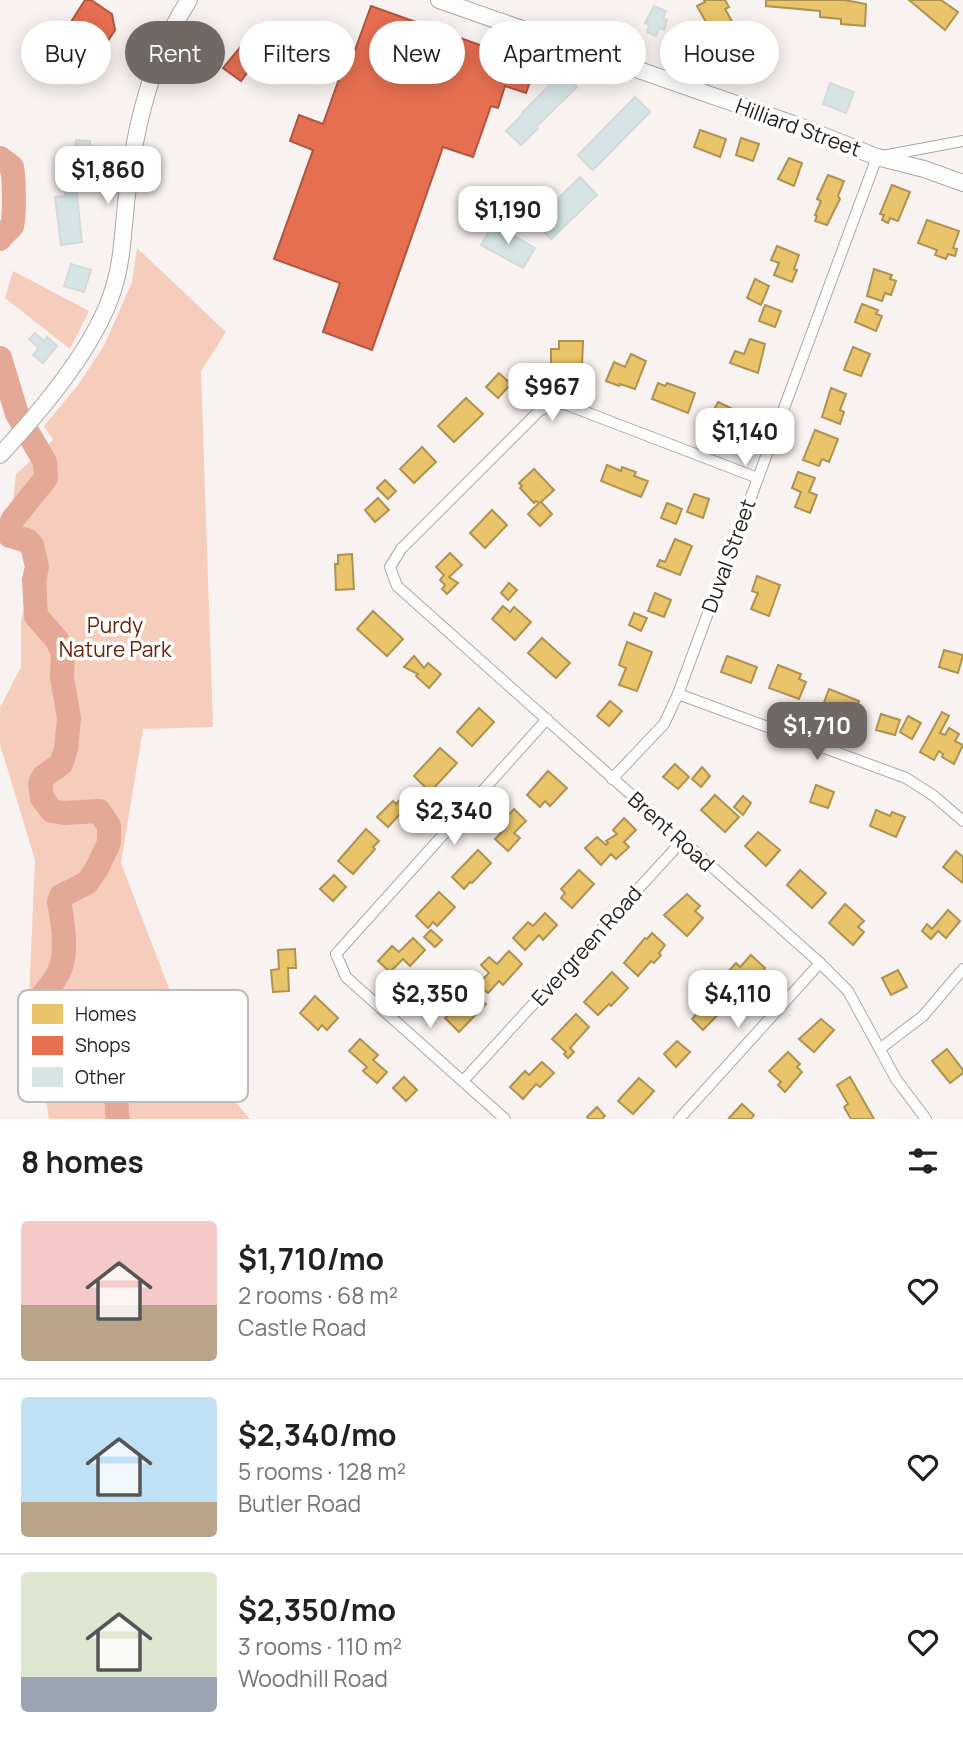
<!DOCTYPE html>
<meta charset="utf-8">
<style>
body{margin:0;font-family:Manrope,sans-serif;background:#f6f6f6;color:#202124;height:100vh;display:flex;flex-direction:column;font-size:26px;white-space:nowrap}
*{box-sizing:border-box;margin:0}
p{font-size:23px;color:#757577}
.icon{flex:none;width:38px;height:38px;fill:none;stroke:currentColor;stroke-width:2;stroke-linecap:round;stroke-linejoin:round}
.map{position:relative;height:1119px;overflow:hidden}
.panel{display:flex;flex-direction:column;background:#fff;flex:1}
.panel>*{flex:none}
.hud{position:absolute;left:21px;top:21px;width:922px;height:63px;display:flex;gap:14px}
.price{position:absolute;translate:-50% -60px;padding:0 16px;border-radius:14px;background:#fff;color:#222;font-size:23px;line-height:46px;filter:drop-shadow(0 2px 4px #0008)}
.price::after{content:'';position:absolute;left:50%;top:42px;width:21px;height:16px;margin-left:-10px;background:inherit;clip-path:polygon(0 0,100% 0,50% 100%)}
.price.current{background:#706865;color:#fff}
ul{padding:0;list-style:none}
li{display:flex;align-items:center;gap:21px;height:175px;padding:0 21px}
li+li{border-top:2px solid #e0e0e0}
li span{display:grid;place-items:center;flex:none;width:196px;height:140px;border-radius:7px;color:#555}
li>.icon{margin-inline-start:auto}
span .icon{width:84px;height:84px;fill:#fffc;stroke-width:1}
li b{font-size:30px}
h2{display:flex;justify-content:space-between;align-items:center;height:84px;padding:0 21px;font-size:30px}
.pill{padding:0 24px;border-radius:32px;background:#fff;box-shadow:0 4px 18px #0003;font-size:24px;line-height:63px}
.pill.current{background:#706865;color:#fff}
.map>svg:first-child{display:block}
.green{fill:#f6ccbd}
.homes{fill:#e9c46a;stroke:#ae9252;stroke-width:2}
.shops{fill:#e76f51;stroke:#ad5640;stroke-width:2}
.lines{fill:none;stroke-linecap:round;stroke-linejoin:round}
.river{stroke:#e3a996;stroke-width:24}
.building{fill:#d6e4e6;stroke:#d6d9d9;stroke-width:2}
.street-casing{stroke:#ada6a3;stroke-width:12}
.secondary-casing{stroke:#ada6a3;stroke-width:18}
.street{stroke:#fefdfd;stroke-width:10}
.secondary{stroke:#fefdfd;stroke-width:16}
.labels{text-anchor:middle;stroke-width:7;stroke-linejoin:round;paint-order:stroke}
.street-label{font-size:21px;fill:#261d1a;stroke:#fff}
.park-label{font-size:21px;fill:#692206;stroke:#fff}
.key{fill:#fff;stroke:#bebbba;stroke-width:2}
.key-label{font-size:19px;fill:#261d1a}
</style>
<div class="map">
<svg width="963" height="1119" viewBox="0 0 963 1119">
<rect width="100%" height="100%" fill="#f8f2f0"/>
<!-- green -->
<g class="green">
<polygon points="137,248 226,332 201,371 213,727 143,729 121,863 194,1054 250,1119 49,1119 45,1095 26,1070 35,860 0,744 0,708 21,667 21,621 31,577 37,560 0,543 4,524 13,502 16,474 53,440 44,426 78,385 104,346 132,282"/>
<polygon points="13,271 89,311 70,349 5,298"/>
</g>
<!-- homes -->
<g class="homes">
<polygon points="704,0 725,0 729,7 725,9 747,48 750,46 762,66 746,75 744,71 740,73 731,58 727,60 697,6 705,2"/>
<polygon points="766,0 844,0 866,4 865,26 841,24 841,19 820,17 820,11 766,6"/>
<polygon points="909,0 941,0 958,12 945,30"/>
<polygon points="700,130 726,139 720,157 694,147"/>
<polygon points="741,138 759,144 753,161 736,155"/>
<polygon points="789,158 802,163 794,186 778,179"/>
<polygon points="828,175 844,181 838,196 840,199 827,225 815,221 817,216 815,215 821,201 817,199"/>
<polygon points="892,185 910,192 898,221 890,218 888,223 882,220 884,215 880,214"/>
<polygon points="927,220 959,231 953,248 957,249 955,256 948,254 946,259 935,255 937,250 918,243"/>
<polygon points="777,246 799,255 794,269 797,270 792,282 774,275 779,263 771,260"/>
<polygon points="874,269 892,275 890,279 896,281 891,295 885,293 882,301 867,296"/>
<polygon points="755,279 769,286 761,305 747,298"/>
<polygon points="862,304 878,310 876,314 882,316 876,331 855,322"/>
<polygon points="765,305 781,311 775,327 759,321"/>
<polygon points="750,339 765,344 758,373 730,363 735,351 744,354"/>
<polygon points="559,341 583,341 582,367 551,366 551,349 559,349"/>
<polygon points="853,347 870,354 861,376 844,370"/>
<polygon points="631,354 646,361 635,389 620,384 619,386 606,381 614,362 625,367"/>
<polygon points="499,373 511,384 498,398 486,387"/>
<polygon points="658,383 665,386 667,383 695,393 688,413 652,399"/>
<polygon points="831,388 846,394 840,410 844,412 840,424 822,417"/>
<polygon points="466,398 483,414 454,442 438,426"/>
<polygon points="718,402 743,414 736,430 709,420"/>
<polygon points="815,430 838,439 829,462 822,459 819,466 803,460"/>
<polygon points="422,447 436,462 414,483 400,469"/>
<polygon points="607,465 621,471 622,467 636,472 634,476 648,481 641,497 601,481"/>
<polygon points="534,469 554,490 541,502 552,514 540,526 528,514 539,503 536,501 534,503 520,488 522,486 519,483"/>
<polygon points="798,472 815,478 809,492 817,495 810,513 795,507 801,492 792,488"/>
<polygon points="385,480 396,491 388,499 377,488"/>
<polygon points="694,494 709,499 703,518 687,512"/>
<polygon points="378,498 389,510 375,522 365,510"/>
<polygon points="667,503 682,509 676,524 661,518"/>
<polygon points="492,510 507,525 485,548 470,533"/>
<polygon points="675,539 692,546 680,575 657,566 660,560 665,562"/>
<polygon points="450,553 462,565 449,577 458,583 447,594 442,589 445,585 440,580 444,575 436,567"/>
<polygon points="352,554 354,589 336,590 335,564 338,564 338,555"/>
<polygon points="757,576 780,585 769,616 751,609 758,593 752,591"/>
<polygon points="509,583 517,590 508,600 501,593"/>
<polygon points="655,593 671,600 664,617 648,611"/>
<polygon points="503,606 510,612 514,607 531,622 515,640 492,619"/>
<polygon points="373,611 403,639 387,656 357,629"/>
<polygon points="634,613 647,618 641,631 629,625"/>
<polygon points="542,638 570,663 556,678 528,653"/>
<polygon points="627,642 652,652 637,691 619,685 626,668 619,665"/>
<polygon points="944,650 963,655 958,673 939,667"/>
<polygon points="414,656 424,668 428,663 441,674 429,688 416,676 418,674 404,667"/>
<polygon points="727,656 757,667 751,683 721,672"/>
<polygon points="778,665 801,674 799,679 806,682 799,699 769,688"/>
<polygon points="829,689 859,701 852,719 822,708"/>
<polygon points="610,701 622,711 609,726 597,716"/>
<polygon points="479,708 494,722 472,746 457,732"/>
<polygon points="942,712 949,716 940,733 945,735 949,728 959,734 955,741 963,745 954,764 942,757 943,754 939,751 934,760 920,752"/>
<polygon points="881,714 900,720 895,735 876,730"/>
<polygon points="908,716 921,723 912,739 900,732"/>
<polygon points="440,748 457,763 430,792 414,776"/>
<polygon points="675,764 689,777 678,789 663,777"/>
<polygon points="702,767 710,776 701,787 692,779"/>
<polygon points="548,771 567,788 550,806 545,801 540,807 527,795"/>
<polygon points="816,785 834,792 828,808 810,802"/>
<polygon points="408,792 420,804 406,818 401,813 388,827 377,817 393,801 396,804"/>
<polygon points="715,795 739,817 725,832 701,810"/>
<polygon points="743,796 751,803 743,815 734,807"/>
<polygon points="514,809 526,821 514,833 520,838 508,851 495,839 506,828 500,824"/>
<polygon points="876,810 890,816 892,812 905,817 896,837 870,826"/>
<polygon points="624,818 636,830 624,842 629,847 616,859 611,854 601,865 585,848 597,837 606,845 608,843 606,841 617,834 613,830"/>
<polygon points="366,829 379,841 373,847 375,849 353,874 338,861"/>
<polygon points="758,832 780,850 766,866 745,846"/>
<polygon points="478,850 491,863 472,883 470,882 464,889 452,877"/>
<polygon points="956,851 963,857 963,883 943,867"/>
<polygon points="579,870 594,884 572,908 561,898 565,893 561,889"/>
<polygon points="800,870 826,893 812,908 787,885"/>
<polygon points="334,875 346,887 333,901 320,889"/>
<polygon points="439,892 455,907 437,926 433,922 428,928 416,916"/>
<polygon points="687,894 700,906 695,911 703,918 687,936 664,915"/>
<polygon points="845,904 864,921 858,927 864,932 853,945 829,923"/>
<polygon points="948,910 960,921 946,938 938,931 931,939 922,931 927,924 932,929"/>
<polygon points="545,913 557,925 543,940 539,935 525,950 513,938 528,922 533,926"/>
<polygon points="431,930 442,940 435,947 424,937"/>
<polygon points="652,933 665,945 659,953 661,955 654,963 651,961 638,976 624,963 645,938 647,939"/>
<polygon points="413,938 425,950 410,966 403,959 390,972 378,961 392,946 399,952"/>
<polygon points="295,949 296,968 288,968 289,991 273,992 271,970 279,969 278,950"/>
<polygon points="509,951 522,964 503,985 499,981 488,993 478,984 489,973 481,965 489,957 497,964"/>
<polygon points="751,955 765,968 753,982 746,976 736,987 724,976 736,963 740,967"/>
<polygon points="898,970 907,987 891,995 882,978"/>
<polygon points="612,972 628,988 611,1006 609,1004 598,1015 584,1002"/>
<polygon points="719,991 730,1002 703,1030 692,1019 701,1009 694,1002 704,992 711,999"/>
<polygon points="475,993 486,1004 459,1032 445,1018 453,1011 447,1004 456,995 466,1002"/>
<polygon points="315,996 338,1018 327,1030 322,1025 318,1030 300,1013"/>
<polygon points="576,1014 589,1027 570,1048 574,1052 568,1058 564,1054 566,1052 552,1039"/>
<polygon points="821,1019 834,1030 814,1052 799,1039"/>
<polygon points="360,1039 378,1055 373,1060 387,1072 377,1083 363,1071 367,1067 349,1051"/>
<polygon points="677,1041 690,1052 676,1067 664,1054"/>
<polygon points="947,1049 963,1070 963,1073 950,1083 932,1061"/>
<polygon points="788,1052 800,1064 797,1067 802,1072 785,1092 778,1085 781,1082 769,1071"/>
<polygon points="542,1062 554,1073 540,1087 536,1084 523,1099 510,1087 525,1071 529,1075"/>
<polygon points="404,1077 417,1090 406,1101 393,1088"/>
<polygon points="850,1077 874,1119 851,1119 844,1107 848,1104 837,1085"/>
<polygon points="639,1078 654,1091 633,1114 618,1101"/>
<polygon points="742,1104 754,1115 751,1119 731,1119 729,1118"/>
<polygon points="597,1107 605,1116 602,1119 589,1119 587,1117"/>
</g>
<!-- shops -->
<g class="shops">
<polygon points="85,0 91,0 112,14 115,30 96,59 82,53 83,50 62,36"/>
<polygon points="371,6 536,65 526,93 505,86 498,108 491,106 473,157 443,147 372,350 323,332 340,283 274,259 313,150 290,141 299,115 323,124 350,48 355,50"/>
<polygon points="252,33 267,45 241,81 223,68"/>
</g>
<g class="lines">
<!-- river -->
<g class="river">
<path d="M0,158l12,9c2,7 3,54 0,59 -4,5 -9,7 -12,13"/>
<path d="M0,358l17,56 28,48 1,16 -33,41 -5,11 2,6 17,4 5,5 5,22 -3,13 2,36 21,24 6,14 -1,24 7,40 -3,31 -5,15 -18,13 -3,6 2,15 10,13 12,2 35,-2 10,15v17l-13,27 -9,13 -26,13 -2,6c4,20 8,45 2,65 -5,16 -20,25 -24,42 -6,21 24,28 37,33 12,4 23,10 35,14 15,16 4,42 9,63"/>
</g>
</g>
<!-- building -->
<g class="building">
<polygon points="654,6 666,11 663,18 667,20 664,30 659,28 656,36 647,32 649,25 645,23"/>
<polygon points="562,73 577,87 536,127 538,128 521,145 506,131 523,114 522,113"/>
<polygon points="830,83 854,92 846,113 823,104"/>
<polygon points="635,97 650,112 593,170 591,169 578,155"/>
<polygon points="76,140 90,141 90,146 107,147 106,166 88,165 88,156 73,155"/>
<polygon points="580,177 597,195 551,239 534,222"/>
<polygon points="75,178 82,242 61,245 55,197 65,196 64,180"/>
<polygon points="493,224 535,248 523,268 481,245"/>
<polygon points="71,264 91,270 84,292 64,286"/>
<polygon points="35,333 44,341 47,337 57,346 43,363 33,355 39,348 29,339"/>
</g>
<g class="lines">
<defs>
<g id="street">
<polyline points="758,478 562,403 540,410 401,549 390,567 397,586 820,963 848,991 896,1079 926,1119"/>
<polyline points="678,694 906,778 934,796 963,821"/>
<polyline points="612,779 664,724 678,694 877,157 963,141"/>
<polyline points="881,1048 923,1016 963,969"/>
<polyline points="463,1081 682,841"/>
<polyline points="505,1119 346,977 336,954 547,719"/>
<polyline points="679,1119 820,963"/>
</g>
<g id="secondary">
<polyline points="439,0 799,126 877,157 924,169 963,183"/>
<path d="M0,455c40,-43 96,-109 113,-165 10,-30 10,-63 14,-95 8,-68 24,-137 62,-195"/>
</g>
</defs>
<!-- street casing -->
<use href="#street" class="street-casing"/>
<!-- secondary casing -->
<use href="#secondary" class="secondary-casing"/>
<!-- street -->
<use href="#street" class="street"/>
<!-- secondary -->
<use href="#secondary" class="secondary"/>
</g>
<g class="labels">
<!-- street labels -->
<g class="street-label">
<text transform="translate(798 128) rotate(20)" y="7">Hilliard Street</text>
<text transform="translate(729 556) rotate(-70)" y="7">Duval Street</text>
<text transform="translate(671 832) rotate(42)" y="7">Brent Road</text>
<text transform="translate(587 946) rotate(-48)" y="7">Evergreen Road</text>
</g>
<!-- park labels -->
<g class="park-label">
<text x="115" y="633">Purdy<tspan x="115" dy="24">Nature Park</tspan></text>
</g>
</g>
<!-- legend -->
<rect x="18" y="990" width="230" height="112" rx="10" class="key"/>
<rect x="32" y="1004" width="31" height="20" fill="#e9c46a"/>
<rect x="32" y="1036" width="31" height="19" fill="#e76f51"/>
<rect x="32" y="1067" width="31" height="20" fill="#d6e4e6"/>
<g class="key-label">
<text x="75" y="1021">Homes</text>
<text x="75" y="1052">Shops</text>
<text x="75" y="1084">Other</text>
</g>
</svg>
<b class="price" style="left:108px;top:206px">$1,860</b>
<b class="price" style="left:508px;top:246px">$1,190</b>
<b class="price" style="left:552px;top:423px">$967</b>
<b class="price" style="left:745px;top:468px">$1,140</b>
<b class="price current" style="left:817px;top:762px">$1,710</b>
<b class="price" style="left:454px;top:847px">$2,340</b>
<b class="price" style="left:430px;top:1030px">$2,350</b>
<b class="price" style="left:738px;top:1030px">$4,110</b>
<div class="hud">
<a class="pill">Buy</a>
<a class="pill current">Rent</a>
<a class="pill">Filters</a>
<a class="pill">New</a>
<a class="pill">Apartment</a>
<a class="pill">House</a>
</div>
</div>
<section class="panel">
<h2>8 homes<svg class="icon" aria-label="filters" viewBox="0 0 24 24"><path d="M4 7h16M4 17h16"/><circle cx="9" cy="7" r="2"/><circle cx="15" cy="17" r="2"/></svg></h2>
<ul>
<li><span style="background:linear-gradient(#f6c9c9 60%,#b9a48a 0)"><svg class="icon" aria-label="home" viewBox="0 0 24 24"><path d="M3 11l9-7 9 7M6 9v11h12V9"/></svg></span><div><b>$1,710/mo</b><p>2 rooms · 68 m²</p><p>Castle Road</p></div><svg class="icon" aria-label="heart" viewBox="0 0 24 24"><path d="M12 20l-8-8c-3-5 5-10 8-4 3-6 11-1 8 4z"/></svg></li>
<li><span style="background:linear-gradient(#bfe0f5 75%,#b9a48a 0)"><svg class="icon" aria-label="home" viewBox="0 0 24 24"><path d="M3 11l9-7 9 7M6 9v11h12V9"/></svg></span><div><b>$2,340/mo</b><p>5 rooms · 128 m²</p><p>Butler Road</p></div><svg class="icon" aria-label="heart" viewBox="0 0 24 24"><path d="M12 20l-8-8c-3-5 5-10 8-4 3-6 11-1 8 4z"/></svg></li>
<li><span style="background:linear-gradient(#dfe7d0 75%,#9aa5b1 0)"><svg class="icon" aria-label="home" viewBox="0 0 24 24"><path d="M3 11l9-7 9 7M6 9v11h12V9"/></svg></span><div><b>$2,350/mo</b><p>3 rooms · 110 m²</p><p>Woodhill Road</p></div><svg class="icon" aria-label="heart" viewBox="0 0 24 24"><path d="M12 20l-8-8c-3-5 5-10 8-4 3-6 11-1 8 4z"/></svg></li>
</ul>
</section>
